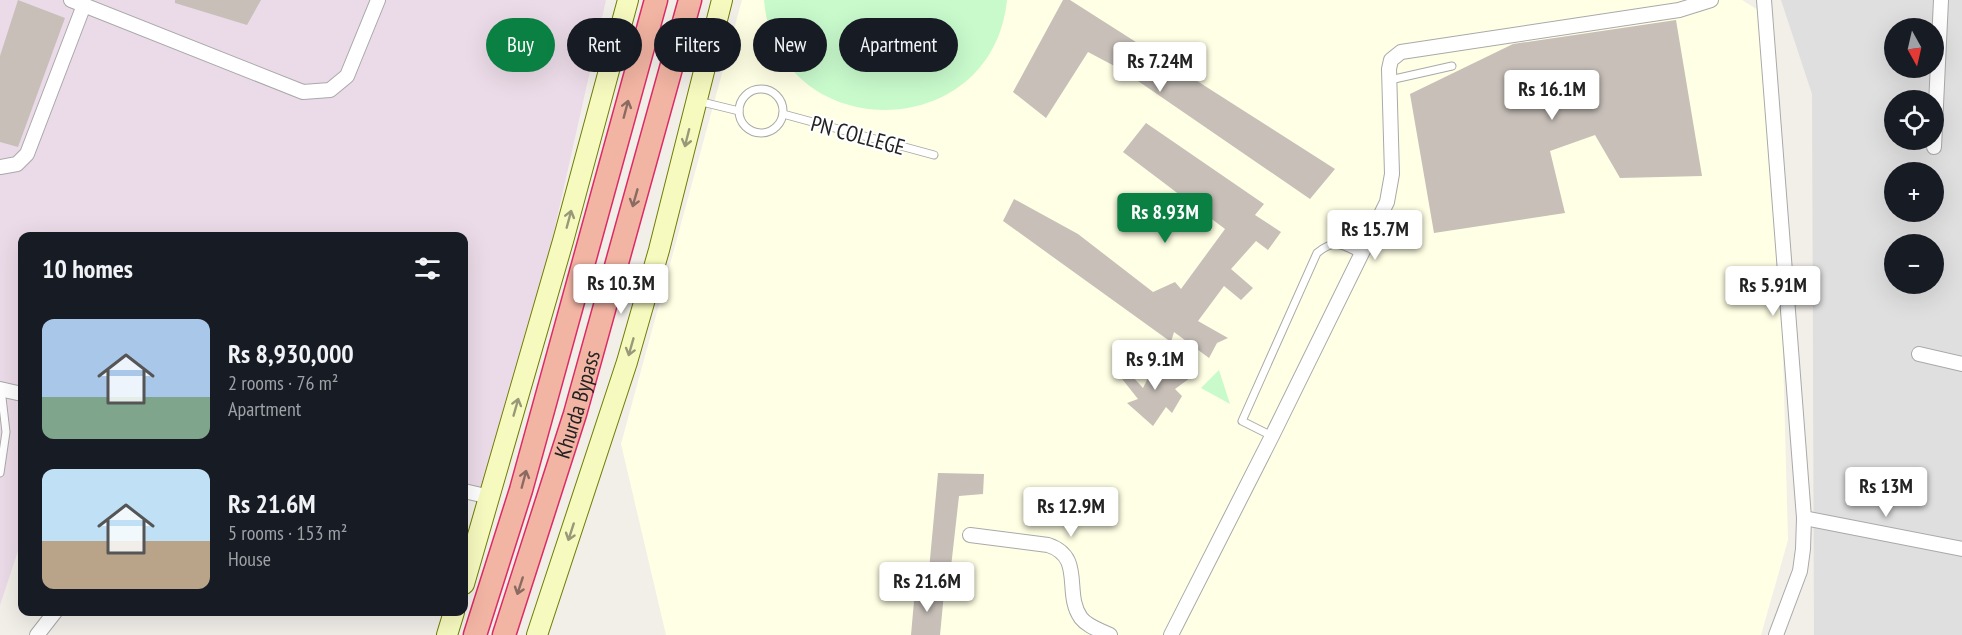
<!DOCTYPE html>
<meta charset="utf-8">
<style>
body{margin:0;font-family:"PT Sans Narrow",sans-serif;background:#20242c;color:#f1f3f6;height:100vh;display:flex;flex-direction:column;font-size:22px;white-space:nowrap}
*{box-sizing:border-box;margin:0}
p{font-size:20px;color:#9ea1a6}
.icon{flex:none;width:33px;height:33px;fill:none;stroke:currentColor;stroke-width:2;stroke-linecap:round;stroke-linejoin:round}
.map{position:relative;flex:1;overflow:hidden}
.sheet{position:absolute;left:18px;top:232px;width:450px;height:384px;display:flex;flex-direction:column;background:#171b24;border-radius:12px;box-shadow:0 6px 24px #0002}
.sheet>*{flex:none}
.banner{position:absolute;left:486px;top:18px;width:570px;height:54px;display:flex;gap:12px}
.needle{width:39px;rotate:172deg}
.fabs{position:absolute;left:1884px;top:18px;display:grid;gap:12px}
.fabs a{display:grid;place-items:center;width:60px;height:60px;border-radius:50%;background:#171b24;box-shadow:0 6px 24px #0002;font-size:30px}
.price{position:absolute;translate:-50% -51px;padding:0 14px;border-radius:6px;background:#fff;color:#222;font-size:20px;line-height:39px;filter:drop-shadow(0 2px 3px #0008)}
.price::after{content:'';position:absolute;left:50%;top:36px;width:18px;height:14px;margin-left:-9px;background:inherit;clip-path:polygon(0 0,100% 0,50% 100%)}
.price.active{background:#0b8043;color:#fff}
ul{padding:0;list-style:none}
li{display:flex;align-items:center;gap:18px;height:150px;padding:0 24px}
li span{display:grid;place-items:center;flex:none;width:168px;height:120px;border-radius:12px;color:#555}
li>.icon{margin-inline-start:auto}
span .icon{width:72px;height:72px;fill:#fffc;stroke-width:1}
li b{font-size:26px}
h2{display:flex;justify-content:space-between;align-items:center;height:72px;padding:0 24px;font-size:26px}
.pill{padding:0 21px;border-radius:27px;background:#171b24;box-shadow:0 6px 24px #0002;font-size:21px;line-height:54px}
.pill.active{background:#0b8043;color:#fff}
.map>svg:first-child{display:block}
.residential{fill:#e0dfdf;fill-rule:evenodd}
.industrial{fill:#ebdbe8}
.education{fill:#ffffe5}
.park{fill:#c8facc}
.building{fill:#c7bfb8}
.lines{fill:none;stroke-linecap:round;stroke-linejoin:round}
.service-casing{stroke:#a9a9a9;stroke-width:9}
.minor-casing{stroke:#a9a9a9;stroke-width:16}
.secondary-casing{stroke:#707d05;stroke-width:22}
.trunk-casing{stroke:#dc2a67;stroke-width:25}
.service{stroke:#fff;stroke-width:7}
.minor{stroke:#fff;stroke-width:14}
.secondary{stroke:#f7fabf;stroke-width:20}
.trunk{stroke:#f2b4a3;stroke-width:22}
.oneway{stroke:#8a6b62}
.oneway2{stroke:#979978}
.labels{text-anchor:middle;stroke-width:4.5;stroke-linejoin:round;paint-order:stroke}
.street-label{font-size:22px;fill:#222;stroke:#fff}
</style>
<div class="map">
<svg width="1962" height="635" viewBox="0 0 1962 635">
<rect width="100%" height="100%" fill="#f2efe9"/>
<!-- residential -->
<path class="residential" d="M1781,0h181v635h-148l-2,-541zM1894,28h40v40h-40zM1894,100h40v40h-40zM1894,172h40v40h-40zM1894,244h40v40h-40z"/>
<!-- industrial -->
<polygon class="industrial" points="0,0 606,0 496,489 464,486 464,237 22,237 22,539 0,605"/>
<!-- education -->
<polygon class="education" points="742,0 1742,0 1774,20 1788,540 1761,635 666,635 621,444"/>
<!-- park -->
<g class="park">
<path d="M764,0h243c-15,147 -231,146 -243,0z"/>
<polygon points="1219,370 1230,404 1201,388"/>
</g>
<!-- building -->
<g class="building">
<polygon points="18,0 65,18 18,147 0,142 0,56"/>
<polygon points="175,0 261,0 247,25 175,3"/>
<polygon points="1063,0 1070,0 1335,169 1310,199 1122,70 1088,52 1046,118 1013,92"/>
<polygon points="1676,20 1702,176 1620,178 1595,135 1550,151 1565,213 1434,233 1410,94 1513,44"/>
<polygon points="1146,123 1264,204 1255,215 1281,232 1268,250 1256,241 1231,269 1253,288 1241,300 1224,286 1198,321 1228,338 1217,343 1209,358 1174,332 1171,342 1003,221 1014,199 1078,234 1153,292 1175,282 1181,289 1225,229 1123,152"/>
<polygon points="1157,360 1190,378 1175,389 1182,396 1172,413 1166,407 1153,426 1127,403 1138,399 1115,370 1121,364 1143,388"/>
<polygon points="938,473 984,474 983,494 959,496 951,567 929,570"/>
<polygon points="915,590 944,593 940,635 911,635"/>
</g>
<g class="lines">
<defs>
<g id="service">
<polyline points="1390,80 1452,66"/>
<circle cx="761" cy="111" r="22"/>
<polyline points="698,101 739,111"/>
<polyline points="783,114 934,155"/>
<path d="M1272,436l-30,-15 75,-168c18,-15 25,-8 44,1"/>
<polyline points="0,473 6,432 1,389"/>
</g>
<g id="minor">
<polyline points="71,0 303,92 330,90 347,76 378,0"/>
<polyline points="1764,0 1804,518 1803,549 1800,571 1776,635"/>
<polyline points="1934,147 1941,0"/>
<polyline points="0,167 17,164 27,154 84,5"/>
<polyline points="1919,354 1962,364"/>
<polyline points="0,389 22,394"/>
<polyline points="464,491 490,497"/>
<polyline points="1804,518 1962,549"/>
<path d="M970,535l78,10c37,12 15,48 33,73 7,9 19,12 29,17"/>
<polyline points="37,635 55,612"/>
<polyline points="1171,635 1272,436 1387,202 1392,174 1389,69 1391,60 1401,52 1679,10 1711,0"/>
</g>
<g id="secondary">
<polyline points="464,584 563,241 628,0"/>
<polyline points="447,635 454,612"/>
<polyline points="537,635 627,362 659,250 722,0"/>
</g>
<g id="trunk">
<polyline points="475,635 521,490 656,0"/>
<path id="s1" d="M504,635l71,-221 115,-414"/>
</g>
</defs>
<!-- service casing -->
<use href="#service" class="service-casing"/>
<!-- minor casing -->
<use href="#minor" class="minor-casing"/>
<!-- secondary casing -->
<use href="#secondary" class="secondary-casing"/>
<!-- trunk casing -->
<use href="#trunk" class="trunk-casing"/>
<!-- service -->
<use href="#service" class="service"/>
<!-- minor -->
<use href="#minor" class="minor"/>
<!-- secondary -->
<use href="#secondary" class="secondary"/>
<!-- trunk -->
<use href="#trunk" class="trunk"/>
</g>
<!-- one-way arrows -->
<defs><path id="oneway-shaft" d="M-6 0H5M1.5-3L5.5 0L1.5 3" fill="none" stroke-width="1.6" stroke-linecap="round" stroke-linejoin="round" transform="scale(1.5)"/></defs>
<g class="oneway">
<use href="#oneway-shaft" transform="translate(626 109) rotate(-75)"/>
<use href="#oneway-shaft" transform="translate(635 198) rotate(106)"/>
<use href="#oneway-shaft" transform="translate(524 479) rotate(-75)"/>
<use href="#oneway-shaft" transform="translate(520 586) rotate(108)"/>
</g>
<g class="oneway2">
<use href="#oneway-shaft" transform="translate(687 138) rotate(104)"/>
<use href="#oneway-shaft" transform="translate(569 219) rotate(-75)"/>
<use href="#oneway-shaft" transform="translate(631 347) rotate(106)"/>
<use href="#oneway-shaft" transform="translate(516 407) rotate(-74)"/>
<use href="#oneway-shaft" transform="translate(571 532) rotate(108)"/>
</g>
<g class="labels">
<!-- street labels -->
<g class="street-label">
<text transform="translate(858 135) rotate(15)" y="8">PN COLLEGE</text>
<text dy="8" stroke="none"><textPath href="#s1" startOffset="242">Khurda Bypass</textPath></text>
</g>
</g>
</svg>
<div class="fabs">
<a><svg class="needle" viewBox="-14 -14 28 28"><path d="M0-13l5 13h-10z" fill="#e53935"/><path d="M0 13l5-13h-10z" fill="#9ea1a6"/></svg></a>
<a><svg class="icon" aria-label="locate" viewBox="0 0 24 24"><circle cx="12" cy="12" r="6"/><path d="M12 2v4M12 18v4M2 12h4M18 12h4"/></svg></a>
<a>+</a>
<a>−</a>
</div>
<b class="price" style="left:1160px;top:93px">Rs 7.24M</b>
<b class="price" style="left:1552px;top:121px">Rs 16.1M</b>
<b class="price active" style="left:1165px;top:244px">Rs 8.93M</b>
<b class="price" style="left:1375px;top:261px">Rs 15.7M</b>
<b class="price" style="left:621px;top:315px">Rs 10.3M</b>
<b class="price" style="left:1773px;top:317px">Rs 5.91M</b>
<b class="price" style="left:1155px;top:391px">Rs 9.1M</b>
<b class="price" style="left:1886px;top:518px">Rs 13M</b>
<b class="price" style="left:1071px;top:538px">Rs 12.9M</b>
<b class="price" style="left:927px;top:613px">Rs 21.6M</b>
<div class="banner">
<a class="pill active">Buy</a>
<a class="pill">Rent</a>
<a class="pill">Filters</a>
<a class="pill">New</a>
<a class="pill">Apartment</a>
</div>
<section class="sheet">
<h2>10 homes<svg class="icon" aria-label="filters" viewBox="0 0 24 24"><path d="M4 7h16M4 17h16"/><circle cx="9" cy="7" r="2"/><circle cx="15" cy="17" r="2"/></svg></h2>
<ul>
<li><span style="background:linear-gradient(#a9c7e8 65%,#7fa58c 0)"><svg class="icon" aria-label="home" viewBox="0 0 24 24"><path d="M3 11l9-7 9 7M6 9v11h12V9"/></svg></span><div><b>Rs 8,930,000</b><p>2 rooms · 76 m²</p><p>Apartment</p></div></li>
<li><span style="background:linear-gradient(#bfe0f5 60%,#b9a48a 0)"><svg class="icon" aria-label="home" viewBox="0 0 24 24"><path d="M3 11l9-7 9 7M6 9v11h12V9"/></svg></span><div><b>Rs 21.6M</b><p>5 rooms · 153 m²</p><p>House</p></div></li>
</ul>
</section>
</div>
